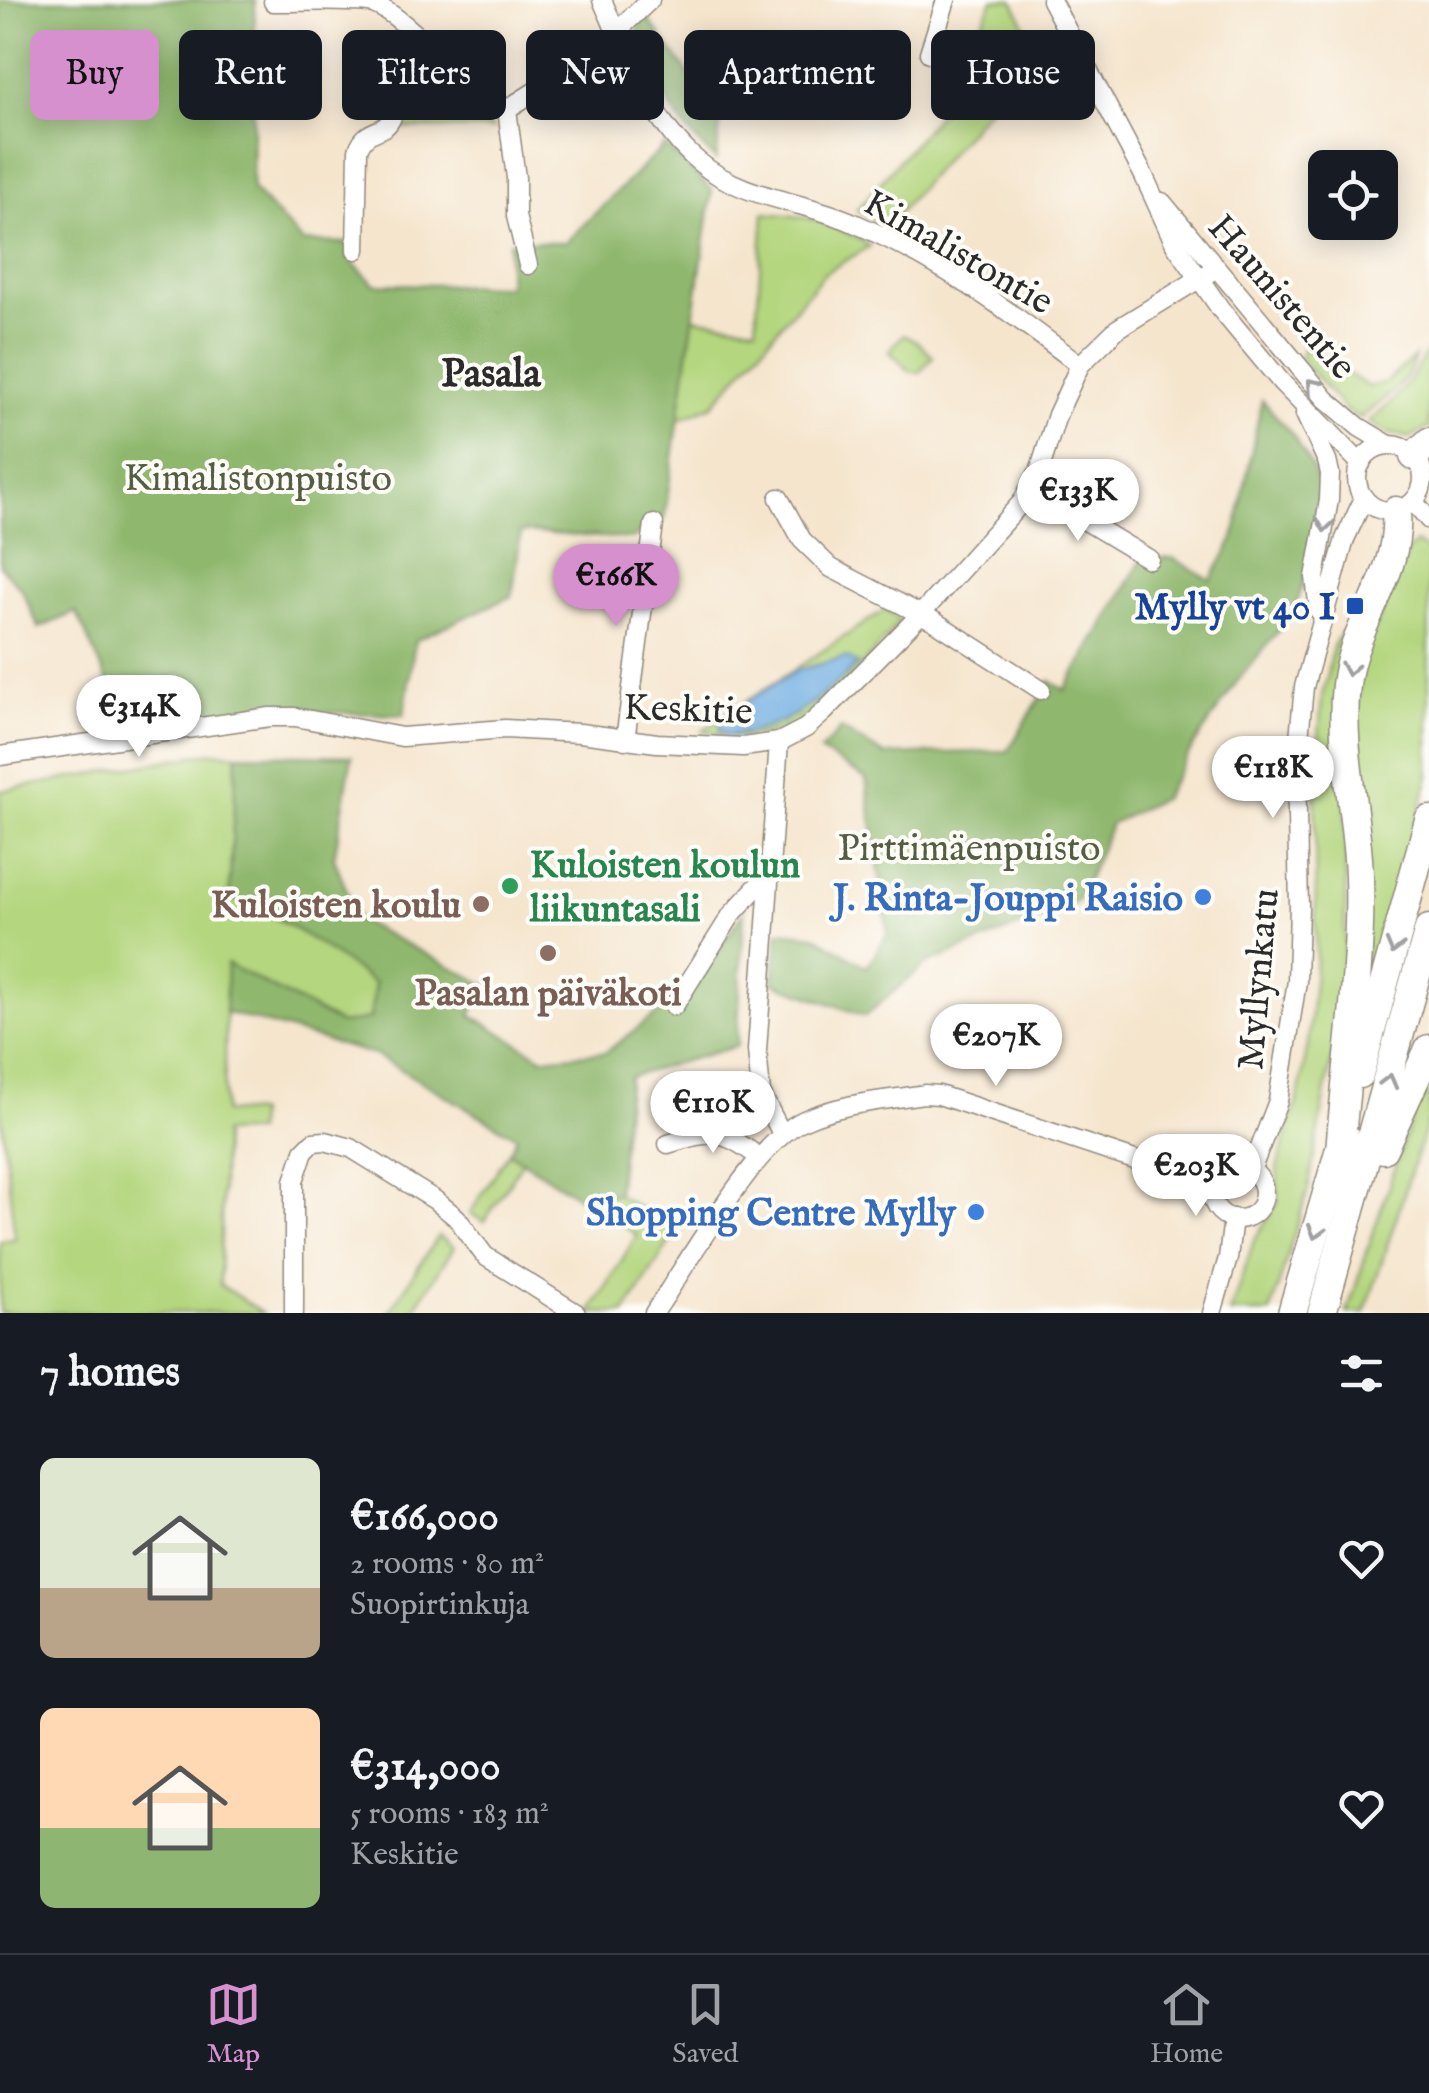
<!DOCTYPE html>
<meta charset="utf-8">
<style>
body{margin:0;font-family:"IM FELL English",serif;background:#242831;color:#f1f3f6;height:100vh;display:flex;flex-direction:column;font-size:38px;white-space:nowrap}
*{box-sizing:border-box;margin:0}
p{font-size:32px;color:#9ea1a6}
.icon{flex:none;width:55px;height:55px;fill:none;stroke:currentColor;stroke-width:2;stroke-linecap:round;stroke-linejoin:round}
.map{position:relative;height:1313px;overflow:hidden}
.details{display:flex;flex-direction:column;background:#171b24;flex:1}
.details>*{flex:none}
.top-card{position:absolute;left:30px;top:30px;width:1370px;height:90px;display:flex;gap:20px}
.tools{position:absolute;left:1308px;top:150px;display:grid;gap:20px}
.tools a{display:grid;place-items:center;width:90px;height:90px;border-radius:15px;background:#171b24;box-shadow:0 5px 25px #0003;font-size:50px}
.price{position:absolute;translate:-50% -85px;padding:0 22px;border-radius:35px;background:#fff;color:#222;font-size:32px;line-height:65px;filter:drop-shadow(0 2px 5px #0008)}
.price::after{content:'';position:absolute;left:50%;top:60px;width:30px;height:22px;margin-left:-15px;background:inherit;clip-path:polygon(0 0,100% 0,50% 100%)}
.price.current{background:#d690ce;color:#111}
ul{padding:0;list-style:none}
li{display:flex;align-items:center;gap:30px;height:250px;padding:0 40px}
li span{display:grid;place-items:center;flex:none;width:280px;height:200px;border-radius:15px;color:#555}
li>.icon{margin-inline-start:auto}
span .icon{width:120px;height:120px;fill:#fffc;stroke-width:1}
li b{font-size:42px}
h2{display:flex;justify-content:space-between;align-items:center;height:120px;padding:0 40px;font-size:42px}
.pill{padding:0 35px;border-radius:15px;background:#171b24;box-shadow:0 5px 25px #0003;font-size:35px;line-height:90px}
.pill.current{background:#d690ce;color:#111}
.tabs{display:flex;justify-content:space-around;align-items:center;height:140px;border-top:2px solid #363941;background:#171b24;font-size:28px;color:#9ea1a6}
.tabs a{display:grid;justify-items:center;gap:5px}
.tabs .current{color:#d690ce}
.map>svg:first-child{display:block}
.green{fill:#b4d67e;stroke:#708054;stroke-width:2.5}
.forest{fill:#8fb76d;stroke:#5d714c;stroke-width:2.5}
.water{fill:#70ade2;stroke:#4e6c86;stroke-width:2.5}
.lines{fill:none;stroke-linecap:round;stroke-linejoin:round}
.minor-casing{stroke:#90887c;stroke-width:21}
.highway-casing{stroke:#90887c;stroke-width:31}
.minor{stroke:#fff;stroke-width:18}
.highway{stroke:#fff;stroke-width:28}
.oneway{stroke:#a0a0a0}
.transit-dot{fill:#1a4fb4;stroke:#fdfcf7;stroke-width:4}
.leisure-dot{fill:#2e9e5b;stroke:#fdfcf7;stroke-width:4}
.shop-dot{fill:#3f7fe0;stroke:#fdfcf7;stroke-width:4}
.education-dot{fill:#8d6e63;stroke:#fdfcf7;stroke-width:4}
.labels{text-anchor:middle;stroke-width:8;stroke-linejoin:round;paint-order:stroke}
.street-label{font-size:38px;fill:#2b2b2b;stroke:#fdfcf7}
.park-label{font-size:38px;fill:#545e44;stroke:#fdfcf7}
.transit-label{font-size:38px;font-weight:bold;fill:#164399;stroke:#fdfcf7;text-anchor:end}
.leisure-label{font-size:38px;font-weight:bold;fill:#27864d;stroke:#fdfcf7;text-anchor:start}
.shop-label{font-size:38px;font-weight:bold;fill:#366cbe;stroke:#fdfcf7;text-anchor:end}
.education-label{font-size:38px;font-weight:bold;fill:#785e54;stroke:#fdfcf7;text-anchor:end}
.neighbourhood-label{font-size:40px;font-weight:bold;fill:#2b2b2b;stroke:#fdfcf7}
</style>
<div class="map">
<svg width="1429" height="1313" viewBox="0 0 1429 1313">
<rect width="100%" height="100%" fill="#fdfcf7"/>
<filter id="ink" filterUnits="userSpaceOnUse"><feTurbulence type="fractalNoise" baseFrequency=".01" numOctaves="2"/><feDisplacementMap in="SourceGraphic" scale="20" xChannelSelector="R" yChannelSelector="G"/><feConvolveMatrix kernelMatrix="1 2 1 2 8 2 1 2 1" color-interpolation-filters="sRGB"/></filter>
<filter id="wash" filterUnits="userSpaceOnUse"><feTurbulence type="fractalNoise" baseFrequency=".0048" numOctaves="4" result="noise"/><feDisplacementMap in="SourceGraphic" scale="40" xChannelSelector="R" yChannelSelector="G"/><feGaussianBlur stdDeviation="2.25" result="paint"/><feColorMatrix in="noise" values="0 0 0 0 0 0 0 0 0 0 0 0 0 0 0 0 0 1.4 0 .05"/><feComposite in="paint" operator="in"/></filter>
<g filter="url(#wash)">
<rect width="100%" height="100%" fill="#f5e5cd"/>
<!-- green -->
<g class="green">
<polygon points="993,0 1013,0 1037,51 887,226 857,210 941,111"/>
<polygon points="423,58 493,129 405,128 406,74"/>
<path d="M764,213c46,3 67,8 106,33l-45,27 -112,132 -35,15 15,-102 63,9z"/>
<polygon points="903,335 917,341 933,357 919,373 909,371 889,351"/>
<path d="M1304,347l65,40 17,-5 29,-25c-7,29 -33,43 -55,61l-15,-8 -45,-52z"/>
<path d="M1429,348v80l-20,10 -21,-5 -20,-11c31,-23 42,-41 61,-74z"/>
<polygon points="1416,543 1429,552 1429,776 1367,998 1356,727 1360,662 1407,551"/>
<path d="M886,609l14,12c-42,48 -94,122 -166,116 -10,-1 -21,-5 -31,-7z"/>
<polygon points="1342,632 1346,632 1345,986 1308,1190 1270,1313 1230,1313 1254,1240 1278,1202 1277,1168 1298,1098 1308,1044 1316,960 1315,792 1322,696 1334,644"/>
<path d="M214,752l23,2 -8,144c49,15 105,55 146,86l-5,35 -29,5 -114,-59 -3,147 33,1 -1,19 -33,1 -3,152 43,28h-263v-72l15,-2 -15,-135v-313z"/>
<polygon points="1429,1076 1429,1117 1365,1313 1347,1313 1404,1139"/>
<polygon points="509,1152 523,1161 484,1222 470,1213"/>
<polygon points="617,1194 676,1232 625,1313 590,1313 637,1235 578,1197"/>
<polygon points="438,1236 454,1247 412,1313 389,1313"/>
</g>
<!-- forest -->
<g class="forest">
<polygon points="0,0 255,0 252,189 303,242 348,243 348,258 374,284 508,286 509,242 566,242 665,145 712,190 664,520 654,518 633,539 521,532 512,596 415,640 404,715 294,711 218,713 124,725 122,712 76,612 39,628 22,590 0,566"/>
<path d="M646,16l75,101 -5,43c-33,-29 -52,-60 -69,-99 -3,-7 -9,-16 -10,-23 -1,-8 5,-16 9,-22z"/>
<polygon points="1262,400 1295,438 1308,460 1320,484 1323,501 1316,541 1295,610 1236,683 1194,745 1163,798 1111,824 1081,895 1072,905 926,964 865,1016 773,983 779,931 814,935 867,967 888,934 866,779 820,751 841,729 885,755 1008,751 1050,681 1065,690 1142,560 1173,558 1211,580 1234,539"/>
<path d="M237,754l115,2 -18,102 24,62 129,65 -16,30 72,43 63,-6 52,-39 20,-2 66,-100 -7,135 -108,31 -12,117 -39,3 -69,-45 8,-15 -142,-82 -150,-43 2,-48 114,60 29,-5 5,-35c-41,-30 -97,-72 -146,-86z"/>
</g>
<!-- water -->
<path class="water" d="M846,657l12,7c-38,36 -76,69 -131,71l-7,-5v-8l4,-7 74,-45z"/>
</g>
<g filter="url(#ink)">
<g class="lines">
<defs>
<g id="minor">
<path d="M602,0c26,57 48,121 97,162 45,38 104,38 155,61 82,35 156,88 226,142"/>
<polyline points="1051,0 1143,174 1175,244 1222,311 1282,383 1361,464"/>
<path d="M273,2c31,0 66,-2 96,1 30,6 89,75 113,98l8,6 17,2 84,-53 59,-56"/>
<polyline points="929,53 946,0"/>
<polyline points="507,109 516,178 516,216 528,265"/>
<polyline points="1162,202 1326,399 1359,427 1389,445"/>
<path d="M356,250l2,-100c8,-24 25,-14 33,-31 5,-10 3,-22 4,-32 0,-22 6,-36 18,-53"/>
<polyline points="1305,414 1327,461 1330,473 1329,500 1315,577 1319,611"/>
<circle cx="1390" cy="478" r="33"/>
<polyline points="1031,488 1149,559"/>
<polyline points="779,498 802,540 831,568 934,621 1041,690"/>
<polyline points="1414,502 1429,520"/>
<polyline points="625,740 654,524"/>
<polyline points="779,742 757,1050 761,1093 781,1132"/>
<polyline points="0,756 270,717 295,717 402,737 505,729 580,733 657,743 743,747 779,742 806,728 824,712 921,614 1022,502 1040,469 1057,415 1080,365 1117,329 1215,269"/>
<polyline points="674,1006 732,914 772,870"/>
<path d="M668,1144c44,-14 53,-15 91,13"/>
<circle cx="1238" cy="1193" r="26"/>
<polyline points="1251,1171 1278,1101 1297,981 1299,907 1296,768 1304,687 1345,539 1364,498"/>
<polyline points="294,1313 294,1181 304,1151 313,1142 325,1141 351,1148 435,1200 457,1218 485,1256 576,1313"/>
<path d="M654,1313c33,-48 101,-171 150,-193 37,-17 80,-19 120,-26l15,1 274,91"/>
<polyline points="1212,1313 1228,1258 1233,1218"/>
</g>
<g id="highway">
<polyline points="1414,456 1429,442"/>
<polyline points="1359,1074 1429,820"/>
<polyline points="1383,1149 1429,1049"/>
<path d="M1340,1151c7,-91 22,-184 19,-275 -2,-63 -20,-128 -13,-191 7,-64 55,-108 50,-174"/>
<polyline points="1292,1313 1344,1135"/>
<polyline points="1322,1313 1429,929"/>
</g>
</defs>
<!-- minor casing -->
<use href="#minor" class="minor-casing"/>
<!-- highway casing -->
<use href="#highway" class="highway-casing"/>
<!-- minor -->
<use href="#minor" class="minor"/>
<!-- highway -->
<use href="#highway" class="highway"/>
</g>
<!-- one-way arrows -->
<defs><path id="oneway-chevron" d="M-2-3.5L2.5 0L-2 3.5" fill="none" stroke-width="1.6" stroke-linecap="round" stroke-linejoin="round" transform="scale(2.5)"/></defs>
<g class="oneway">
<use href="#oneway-chevron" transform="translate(1313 385) rotate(-131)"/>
<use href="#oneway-chevron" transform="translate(1325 525) rotate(99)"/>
<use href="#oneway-chevron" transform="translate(1349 669) rotate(100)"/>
<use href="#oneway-chevron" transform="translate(1394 947) rotate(105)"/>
<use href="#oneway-chevron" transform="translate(1389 1081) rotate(-75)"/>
<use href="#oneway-chevron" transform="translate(1316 1232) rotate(106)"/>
</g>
</g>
<!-- markers -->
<rect class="transit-dot" x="1345" y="596" width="20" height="20" rx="5"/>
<circle class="leisure-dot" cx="510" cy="886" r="10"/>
<g class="shop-dot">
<circle cx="1203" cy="897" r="10"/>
<circle cx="976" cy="1212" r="10"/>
</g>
<g class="education-dot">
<circle cx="481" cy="904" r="10"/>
<circle cx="548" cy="953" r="10"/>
</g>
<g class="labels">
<!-- street labels -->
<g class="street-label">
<text transform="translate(959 251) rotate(30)" y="13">Kimalistontie</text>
<text transform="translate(1283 296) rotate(49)" y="13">Haunistentie</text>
<text transform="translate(688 708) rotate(2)" y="13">Keskitie</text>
<text transform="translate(1257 979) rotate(-85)" y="13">Myllynkatu</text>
</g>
<!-- park labels -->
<g class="park-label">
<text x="258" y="490">Kimalistonpuisto</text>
<text x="969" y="860">Pirttimäenpuisto</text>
</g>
<!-- transit labels -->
<g class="transit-label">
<text x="1335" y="619">Mylly vt 40 I</text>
</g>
<!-- leisure labels -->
<g class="leisure-label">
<text x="530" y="877">Kuloisten koulun<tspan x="530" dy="44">liikuntasali</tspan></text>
</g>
<!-- shop labels -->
<g class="shop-label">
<text x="1183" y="910">J. Rinta-Jouppi Raisio</text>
<text x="956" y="1225">Shopping Centre Mylly</text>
</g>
<!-- education labels -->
<g class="education-label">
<text x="461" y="917">Kuloisten koulu</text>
<text x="548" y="1005" text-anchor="middle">Pasalan päiväkoti</text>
</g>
<!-- neighbourhood labels -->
<g class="neighbourhood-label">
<text x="491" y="386">Pasala</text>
</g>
</g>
</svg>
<div class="tools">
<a><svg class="icon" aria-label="locate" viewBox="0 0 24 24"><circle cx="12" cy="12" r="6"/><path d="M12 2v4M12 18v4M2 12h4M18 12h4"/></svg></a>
</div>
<b class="price" style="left:1078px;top:544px">€133K</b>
<b class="price current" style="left:616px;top:629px">€166K</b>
<b class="price" style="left:139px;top:760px">€314K</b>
<b class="price" style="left:1273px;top:821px">€118K</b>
<b class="price" style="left:996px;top:1089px">€207K</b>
<b class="price" style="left:713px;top:1156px">€110K</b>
<b class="price" style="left:1196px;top:1219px">€203K</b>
<div class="top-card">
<a class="pill current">Buy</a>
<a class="pill">Rent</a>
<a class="pill">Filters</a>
<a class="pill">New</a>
<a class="pill">Apartment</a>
<a class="pill">House</a>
</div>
</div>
<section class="details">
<h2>7 homes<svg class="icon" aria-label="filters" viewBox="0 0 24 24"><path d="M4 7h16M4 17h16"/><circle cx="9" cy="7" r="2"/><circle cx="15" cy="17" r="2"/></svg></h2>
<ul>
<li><span style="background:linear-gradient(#dfe7d0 65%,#b9a48a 0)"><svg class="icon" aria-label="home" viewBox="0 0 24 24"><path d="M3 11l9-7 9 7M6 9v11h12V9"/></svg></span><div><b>€166,000</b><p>2 rooms · 80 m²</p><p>Suopirtinkuja</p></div><svg class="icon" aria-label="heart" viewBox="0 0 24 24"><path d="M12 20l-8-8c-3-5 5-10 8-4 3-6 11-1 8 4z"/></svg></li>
<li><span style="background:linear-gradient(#ffd9b3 60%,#8fb573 0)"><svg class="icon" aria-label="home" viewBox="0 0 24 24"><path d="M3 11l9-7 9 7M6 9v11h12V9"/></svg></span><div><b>€314,000</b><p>5 rooms · 183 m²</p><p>Keskitie</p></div><svg class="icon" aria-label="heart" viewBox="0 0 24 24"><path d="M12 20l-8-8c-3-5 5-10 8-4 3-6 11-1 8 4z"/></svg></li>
</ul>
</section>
<nav class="tabs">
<a class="current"><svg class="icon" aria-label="map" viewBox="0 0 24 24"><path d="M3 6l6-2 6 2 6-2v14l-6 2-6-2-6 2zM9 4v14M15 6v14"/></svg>Map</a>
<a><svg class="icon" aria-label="saved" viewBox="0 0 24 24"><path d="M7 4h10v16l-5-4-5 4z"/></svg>Saved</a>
<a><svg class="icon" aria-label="home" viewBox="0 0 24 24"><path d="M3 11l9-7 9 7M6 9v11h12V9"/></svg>Home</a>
</nav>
